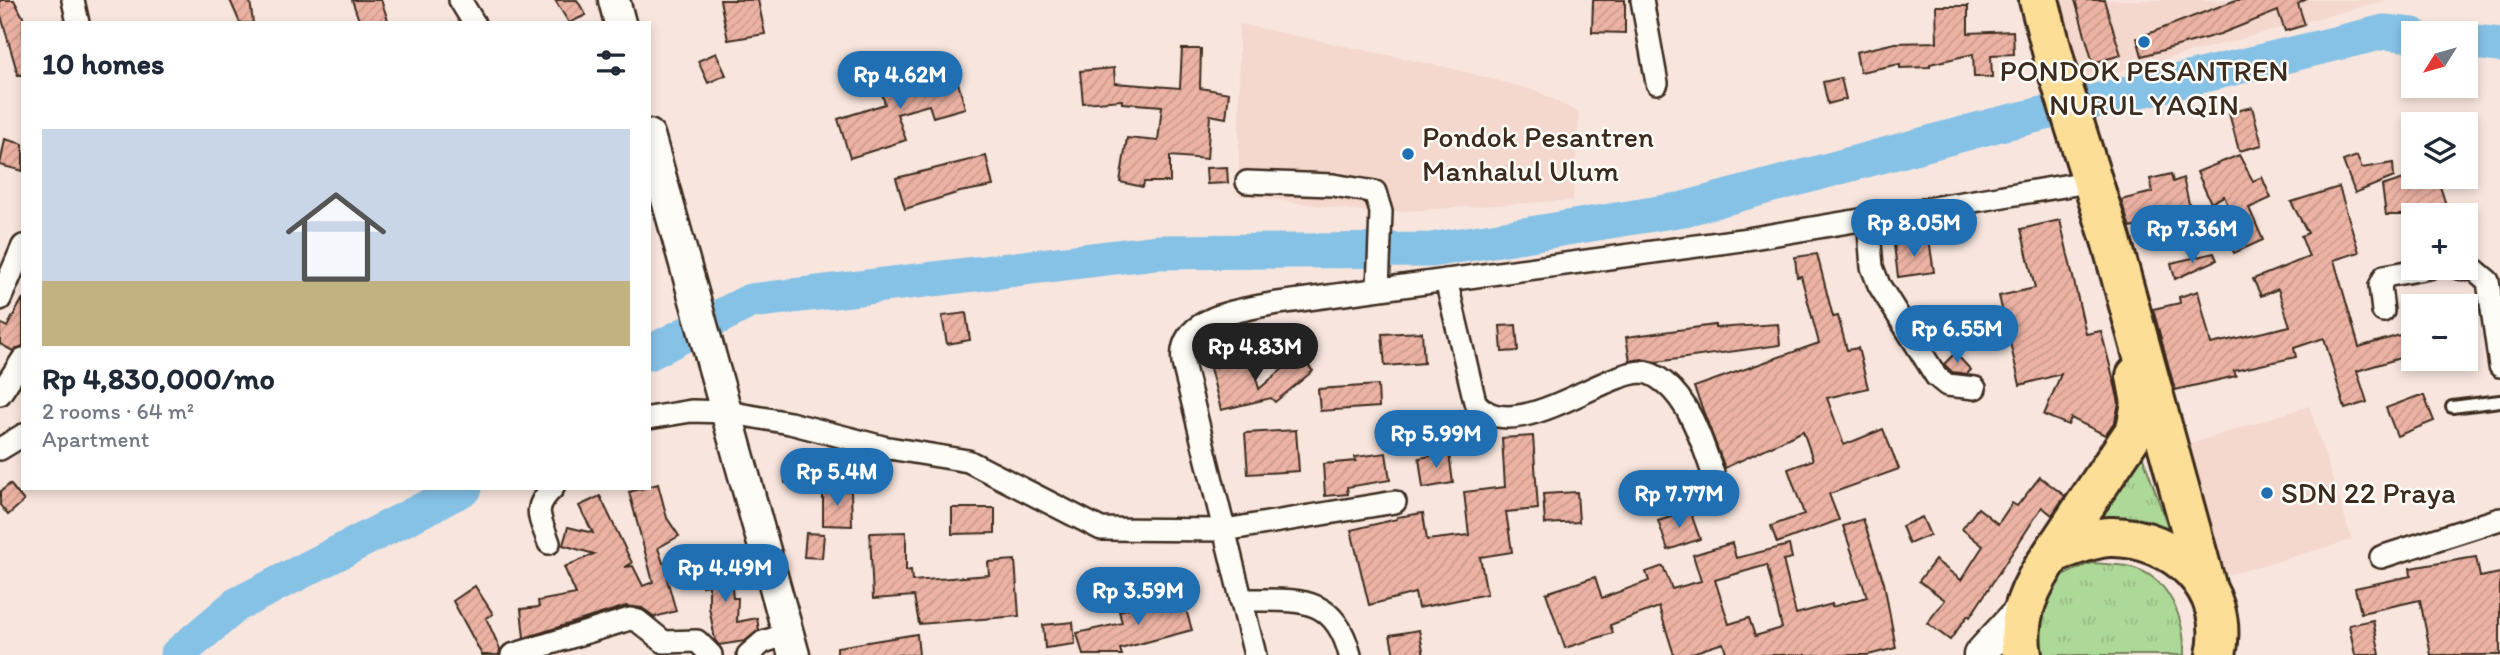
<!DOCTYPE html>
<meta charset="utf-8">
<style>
body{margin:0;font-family:Itim,sans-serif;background:#f6f6f7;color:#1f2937;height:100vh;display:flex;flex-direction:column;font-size:26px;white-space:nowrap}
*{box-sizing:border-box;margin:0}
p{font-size:23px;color:#747a83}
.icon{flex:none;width:38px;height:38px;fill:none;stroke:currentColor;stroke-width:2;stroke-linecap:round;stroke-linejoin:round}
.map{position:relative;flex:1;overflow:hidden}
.sheet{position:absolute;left:21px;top:21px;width:630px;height:469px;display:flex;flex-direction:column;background:#fff;border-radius:0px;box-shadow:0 4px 10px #0003}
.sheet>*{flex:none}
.needle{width:46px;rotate:233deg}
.controls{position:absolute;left:2401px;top:21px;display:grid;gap:14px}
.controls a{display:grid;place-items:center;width:77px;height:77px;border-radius:0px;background:#fff;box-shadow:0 4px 10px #0003;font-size:35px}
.price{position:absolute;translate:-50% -60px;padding:0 16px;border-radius:24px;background:#1f6fb2;color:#fff;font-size:23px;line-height:46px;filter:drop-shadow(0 2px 4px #0008)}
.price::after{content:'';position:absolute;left:50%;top:42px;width:21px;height:16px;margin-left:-10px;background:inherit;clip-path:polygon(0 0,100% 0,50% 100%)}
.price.on{background:#222;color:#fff}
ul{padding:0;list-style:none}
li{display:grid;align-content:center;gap:14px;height:371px;padding:0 21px}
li+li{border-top:2px solid #e0e1e3}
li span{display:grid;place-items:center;height:217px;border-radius:0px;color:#555}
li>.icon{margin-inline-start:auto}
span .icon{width:126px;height:126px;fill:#fffc;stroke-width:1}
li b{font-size:30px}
h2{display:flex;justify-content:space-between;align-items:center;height:84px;padding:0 21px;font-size:30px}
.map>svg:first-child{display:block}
.built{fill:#f4d7cd}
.park{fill:url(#park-tufts);stroke:#74825b;stroke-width:2}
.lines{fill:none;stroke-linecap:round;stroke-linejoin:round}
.river{stroke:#86c1e6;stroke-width:35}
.building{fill:url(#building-hatch);stroke:#3b2a1e;stroke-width:2;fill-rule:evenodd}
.lane-casing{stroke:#3b2a1e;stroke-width:16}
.street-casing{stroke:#3b2a1e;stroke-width:26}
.secondary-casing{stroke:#3b2a1e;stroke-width:35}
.highway-casing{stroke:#3b2a1e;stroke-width:44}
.lane{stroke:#fdfcf7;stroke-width:10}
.street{stroke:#fdfcf7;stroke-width:21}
.secondary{stroke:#fdfcf7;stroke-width:30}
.highway{stroke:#fcde96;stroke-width:38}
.poi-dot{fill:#1f6fb2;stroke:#fdfcf7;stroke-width:2.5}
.labels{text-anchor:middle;stroke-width:5;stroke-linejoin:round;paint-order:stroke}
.poi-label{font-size:30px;fill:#3b2a1e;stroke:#fdfcf7;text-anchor:start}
</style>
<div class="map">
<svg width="2500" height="655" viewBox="0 0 2500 655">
<defs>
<pattern id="park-tufts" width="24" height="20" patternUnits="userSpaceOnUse" patternTransform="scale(1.75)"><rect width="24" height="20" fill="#add998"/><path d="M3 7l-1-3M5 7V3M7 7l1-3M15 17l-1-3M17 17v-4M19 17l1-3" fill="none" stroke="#96ba83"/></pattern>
<pattern id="building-hatch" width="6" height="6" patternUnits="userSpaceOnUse" patternTransform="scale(1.75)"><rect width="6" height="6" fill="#ecb3a4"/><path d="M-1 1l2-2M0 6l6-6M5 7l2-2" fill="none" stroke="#cb9a8d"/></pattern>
</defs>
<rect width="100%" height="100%" fill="#f8e6de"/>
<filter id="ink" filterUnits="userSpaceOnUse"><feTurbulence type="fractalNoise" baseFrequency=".0143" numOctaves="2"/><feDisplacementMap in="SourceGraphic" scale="14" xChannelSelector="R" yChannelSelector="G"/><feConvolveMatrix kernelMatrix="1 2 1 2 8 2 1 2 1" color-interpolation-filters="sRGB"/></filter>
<g filter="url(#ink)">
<!-- built -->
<g class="built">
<polygon points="2049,0 2387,0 2071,84"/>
<polygon points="1239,24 1450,68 1537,91 1579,113 1573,200 1375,213 1239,195"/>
<polygon points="2309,406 2352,540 2221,577 2184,446"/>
</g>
<!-- park -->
<g class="park">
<polygon points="2143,457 2175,547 2089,529"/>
<path d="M2092,563c13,1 27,1 39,4 39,10 54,53 53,88h-158c15,-54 8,-72 66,-92z"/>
</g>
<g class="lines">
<!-- river -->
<g class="river">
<polyline points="2466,41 2500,45"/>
<polyline points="649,353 750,301 1157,252 1431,250 1684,209 1996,125 2384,32 2413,35"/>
<polyline points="177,655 236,605 465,488"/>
</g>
</g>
<!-- building -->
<g class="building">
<polygon points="0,0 14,0 23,17 23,75 18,75 0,12"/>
<polygon points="230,0 250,0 253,23 240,23"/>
<polygon points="352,0 381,0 389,23 360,23"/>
<polygon points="555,0 577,0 586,15 569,23"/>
<polygon points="720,0 758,0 765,34 728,40"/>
<polygon points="1593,0 1625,0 1625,33 1592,32"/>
<polygon points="2075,0 2104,0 2121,55 2093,63"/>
<polygon points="2236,0 2305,0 2298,4 2305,25 2285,31 2278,11 2220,34 2142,56 2137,38"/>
<polygon points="1936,6 1968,6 1968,33 2013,31 2014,54 1991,55 1992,77 1974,77 1973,54 1930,64 1930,67 1900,68 1900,64 1860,72 1856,52 1895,43 1937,42"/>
<polygon points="1182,49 1201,49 1200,88 1229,93 1226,118 1210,115 1207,159 1170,156 1170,182 1144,182 1143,187 1120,182 1127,138 1158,141 1162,106 1122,103 1122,100 1083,103 1080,71 1114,68 1115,83 1180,88"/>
<polygon points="716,53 726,75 708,83 698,61"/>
<polygon points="954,68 965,108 933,117 929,105 897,114 906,140 850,158 838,119 885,104 880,87"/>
<polygon points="1841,78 1846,99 1828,104 1823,82"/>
<polygon points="2252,107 2262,145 2239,151 2229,113"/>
<polygon points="5,139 23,144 23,171 0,165"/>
<polygon points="2239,155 2253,181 2262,177 2271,198 2249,208 2263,240 2234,253 2226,235 2238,229 2224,196 2211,203 2197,172"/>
<polygon points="986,156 993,186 960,192 905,209 896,178"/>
<polygon points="2357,156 2362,168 2393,163 2394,177 2355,193 2343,161"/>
<polygon points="1227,167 1228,183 1207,184 1206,168"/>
<polygon points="2171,174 2173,182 2183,178 2191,212 2181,217 2182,222 2161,227 2160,221 2130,228 2121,200 2153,192 2150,179"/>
<polygon points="2410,177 2437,177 2447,208 2424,215 2386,215 2382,186"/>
<polygon points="2339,187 2359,252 2334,260 2359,347 2410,332 2413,354 2357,371 2367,402 2345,409 2324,338 2294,348 2296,357 2234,371 2236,376 2175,390 2153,309 2180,303 2179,297 2198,291 2211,344 2290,326 2278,289 2261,296 2253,279 2309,257 2301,236 2308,233 2291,202"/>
<polygon points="2060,220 2086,334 2101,331 2115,385 2119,403 2115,421 2105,435 2071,418 2068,425 2044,415 2061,374 2020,385 1999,296 2035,288 2021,229"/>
<polygon points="1929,240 1934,272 1898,277 1894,245"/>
<polygon points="2214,253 2217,260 2175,279 2171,263"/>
<polygon points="1817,254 1833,317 1838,316 1847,350 1858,348 1868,388 1827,398 1844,445 1883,429 1899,469 1829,494 1839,520 1777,543 1771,526 1804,514 1788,469 1813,460 1803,431 1725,468 1694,387 1819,343 1801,276 1797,277 1795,257"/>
<polygon points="23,298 23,346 13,351 0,344 0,323 7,327"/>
<polygon points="966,313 970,340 947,344 942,316"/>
<polygon points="1778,324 1780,345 1656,362 1642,359 1630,361 1626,337 1715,325 1715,328"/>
<polygon points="1516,325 1518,351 1502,352 1500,326"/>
<polygon points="1422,332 1424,363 1385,366 1382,334"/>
<polygon points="1955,353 1971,370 1967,374 1952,372 1944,364"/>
<polygon points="1299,355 1313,371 1275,402 1271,398 1221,410 1210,368 1251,359 1259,389"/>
<polygon points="1378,385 1379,407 1320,411 1318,389"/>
<polygon points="2418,396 2424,396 2434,421 2397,436 2386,408"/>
<polygon points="1296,430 1299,471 1248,474 1245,433"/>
<polygon points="1533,436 1538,509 1506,512 1512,552 1480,557 1487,594 1418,608 1415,593 1369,605 1351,530 1397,519 1397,517 1423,513 1427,540 1469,535 1464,492 1505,487 1502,438"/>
<polygon points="1386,453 1390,480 1347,487 1348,494 1325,496 1323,464 1356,461 1355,457"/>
<polygon points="1449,453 1453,483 1423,488 1419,458"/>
<polygon points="784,466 818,466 818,483 785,483"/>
<polygon points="2040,477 2065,496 2052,515 2042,507 1970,617 1968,615 1950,640 1927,623 1945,600 1919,581 1935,560 1961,580 1983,546 1962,529 1978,508 1998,524 2012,503 2017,506"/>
<polygon points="10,484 24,501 8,515 0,505 0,492"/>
<polygon points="658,484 667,518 679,536 658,548 663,563 671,563 676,576 667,579 676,611 655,617 642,608 626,606 524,638 521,609 539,607 538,601 576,594 564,567 594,554 563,545 568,527 593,533 579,506 600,496 632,563 625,567 633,566 643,586 653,582 629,492"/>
<polygon points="823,490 851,491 852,526 823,525"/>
<polygon points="1577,492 1579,522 1545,524 1543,494"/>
<polygon points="952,508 995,508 995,533 952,534"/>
<polygon points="1690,511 1700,539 1668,550 1658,521"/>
<polygon points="1922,517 1930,535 1909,544 1902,526"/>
<path d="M1863,519l21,64 12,65 -28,7h-141l-4,-12 -37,12h-12l-15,-48 -49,18 3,8 -48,15 -19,-55 49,-16 7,21 47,-17 -3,-9 17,-6 9,23 29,-8 -8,-26 39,-12 4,15 53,-13 3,13 -9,2 13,54 36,-10v3l35,-10 -24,-71zM1767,565l15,63 -27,8 -6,-18 -20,6 -14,-44z"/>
<polygon points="906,532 906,571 911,570 912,581 989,575 988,562 1015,560 1019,616 919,624 914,596 873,599 870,533"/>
<polygon points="806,533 824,534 822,558 804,557"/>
<polygon points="2476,557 2480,577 2500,573 2500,655 2431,655 2420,600 2361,613 2355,588 2411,576 2410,568"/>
<polygon points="729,558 733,598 738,598 737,622 757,618 759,630 745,641 719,645 715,640 709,607 709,585 702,586 700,560"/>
<polygon points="475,586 493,614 486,618 500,649 499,655 482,655 453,601"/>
<polygon points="1181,593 1192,630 1120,649 1122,655 1083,655 1077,633 1122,623 1119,611"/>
<polygon points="2373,620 2380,655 2355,655 2349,625"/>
<polygon points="1073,622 1075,644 1045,648 1043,625"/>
<polygon points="1419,630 1424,655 1394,655 1390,635"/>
<polygon points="917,634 919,655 837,655 837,647"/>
</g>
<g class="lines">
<defs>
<polyline id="lane" points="2452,407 2500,401"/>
<g id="street">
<polyline points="73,0 78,23"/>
<polyline points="460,0 474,23"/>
<polyline points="1642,0 1657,83"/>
<polyline points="1247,182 1333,185 1375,192 1381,212 1378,289"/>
<polyline points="1868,219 1872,267 1879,285 1936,376 1947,385 1975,388"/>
<polyline points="2458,268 2475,270 2488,281 2500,366"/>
<path d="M1446,280l29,122c35,46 124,-28 166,-30 8,0 18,6 24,11 26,21 37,60 48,90"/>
<polyline points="0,299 23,246"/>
<polyline points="2383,311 2380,286 2385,276 2429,268"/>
<polyline points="0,394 23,359"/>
<polyline points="649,418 691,411 727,412 790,423 883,447 968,461 1101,529 1225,530 1395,502"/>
<polyline points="0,449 23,435"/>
<path d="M549,543c-9,-26 -18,-34 4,-55"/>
<polyline points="2381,557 2500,519"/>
<path d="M1241,600c54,1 93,-8 109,55"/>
<polyline points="512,655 630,619 638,621 664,642 697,641 711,655"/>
<polyline points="748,655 763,642 788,634"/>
<path d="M1255,655l-72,-292c-6,-46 54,-52 88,-59l470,-64 341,-57"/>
</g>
<g id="secondary">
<polyline points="614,0 620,23"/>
<polyline points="649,135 794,655"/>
<polyline points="1979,655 2024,606"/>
</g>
<g id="highway">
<polyline points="2039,0 2056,66 2111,240 2206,585"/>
<polyline points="2053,553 2136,429 2141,403 2136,376"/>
<path d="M2022,655c-7,-39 9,-71 31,-102 18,-6 37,-15 57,-16 65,-1 121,51 106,118"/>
</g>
</defs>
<!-- lane casing -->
<use href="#lane" class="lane-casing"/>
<!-- street casing -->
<use href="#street" class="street-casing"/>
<!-- secondary casing -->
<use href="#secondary" class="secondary-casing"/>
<!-- highway casing -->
<use href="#highway" class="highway-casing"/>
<!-- lane -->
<use href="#lane" class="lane"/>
<!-- street -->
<use href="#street" class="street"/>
<!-- secondary -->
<use href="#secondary" class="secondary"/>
<!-- highway -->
<use href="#highway" class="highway"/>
</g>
</g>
<!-- markers -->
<g class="poi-dot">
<circle cx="2144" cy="42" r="7"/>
<circle cx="1408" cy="154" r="7"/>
<circle cx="2267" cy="493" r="7"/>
</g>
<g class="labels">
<!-- poi labels -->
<g class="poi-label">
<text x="2144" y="81" text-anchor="middle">PONDOK PESANTREN<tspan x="2144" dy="34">NURUL YAQIN</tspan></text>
<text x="1422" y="147">Pondok Pesantren<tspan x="1422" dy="34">Manhalul Ulum</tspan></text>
<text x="2281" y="503">SDN 22 Praya</text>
</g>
</g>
</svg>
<div class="controls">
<a><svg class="needle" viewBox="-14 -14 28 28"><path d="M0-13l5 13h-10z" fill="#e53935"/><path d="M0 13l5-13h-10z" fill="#747a83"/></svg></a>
<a><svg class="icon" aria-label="layers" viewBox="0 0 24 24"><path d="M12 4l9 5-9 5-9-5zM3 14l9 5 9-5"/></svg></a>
<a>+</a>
<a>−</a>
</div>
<b class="price" style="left:900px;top:111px">Rp 4.62M</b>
<b class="price" style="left:1914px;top:259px">Rp 8.05M</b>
<b class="price" style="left:2192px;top:265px">Rp 7.36M</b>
<b class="price" style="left:1957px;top:365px">Rp 6.55M</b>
<b class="price on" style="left:1255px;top:383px">Rp 4.83M</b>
<b class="price" style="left:1436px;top:470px">Rp 5.99M</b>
<b class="price" style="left:837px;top:508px">Rp 5.4M</b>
<b class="price" style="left:1679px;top:530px">Rp 7.77M</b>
<b class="price" style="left:725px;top:604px">Rp 4.49M</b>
<b class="price" style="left:1138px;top:627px">Rp 3.59M</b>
<section class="sheet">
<h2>10 homes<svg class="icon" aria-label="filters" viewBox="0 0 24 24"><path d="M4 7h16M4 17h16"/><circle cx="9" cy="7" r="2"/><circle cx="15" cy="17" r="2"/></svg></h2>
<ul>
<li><span style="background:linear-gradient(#c9d6e8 70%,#c2b280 0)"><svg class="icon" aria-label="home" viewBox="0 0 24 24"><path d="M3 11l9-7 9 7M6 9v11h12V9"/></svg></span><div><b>Rp 4,830,000/mo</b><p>2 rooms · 64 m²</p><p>Apartment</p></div></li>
</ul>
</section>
</div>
